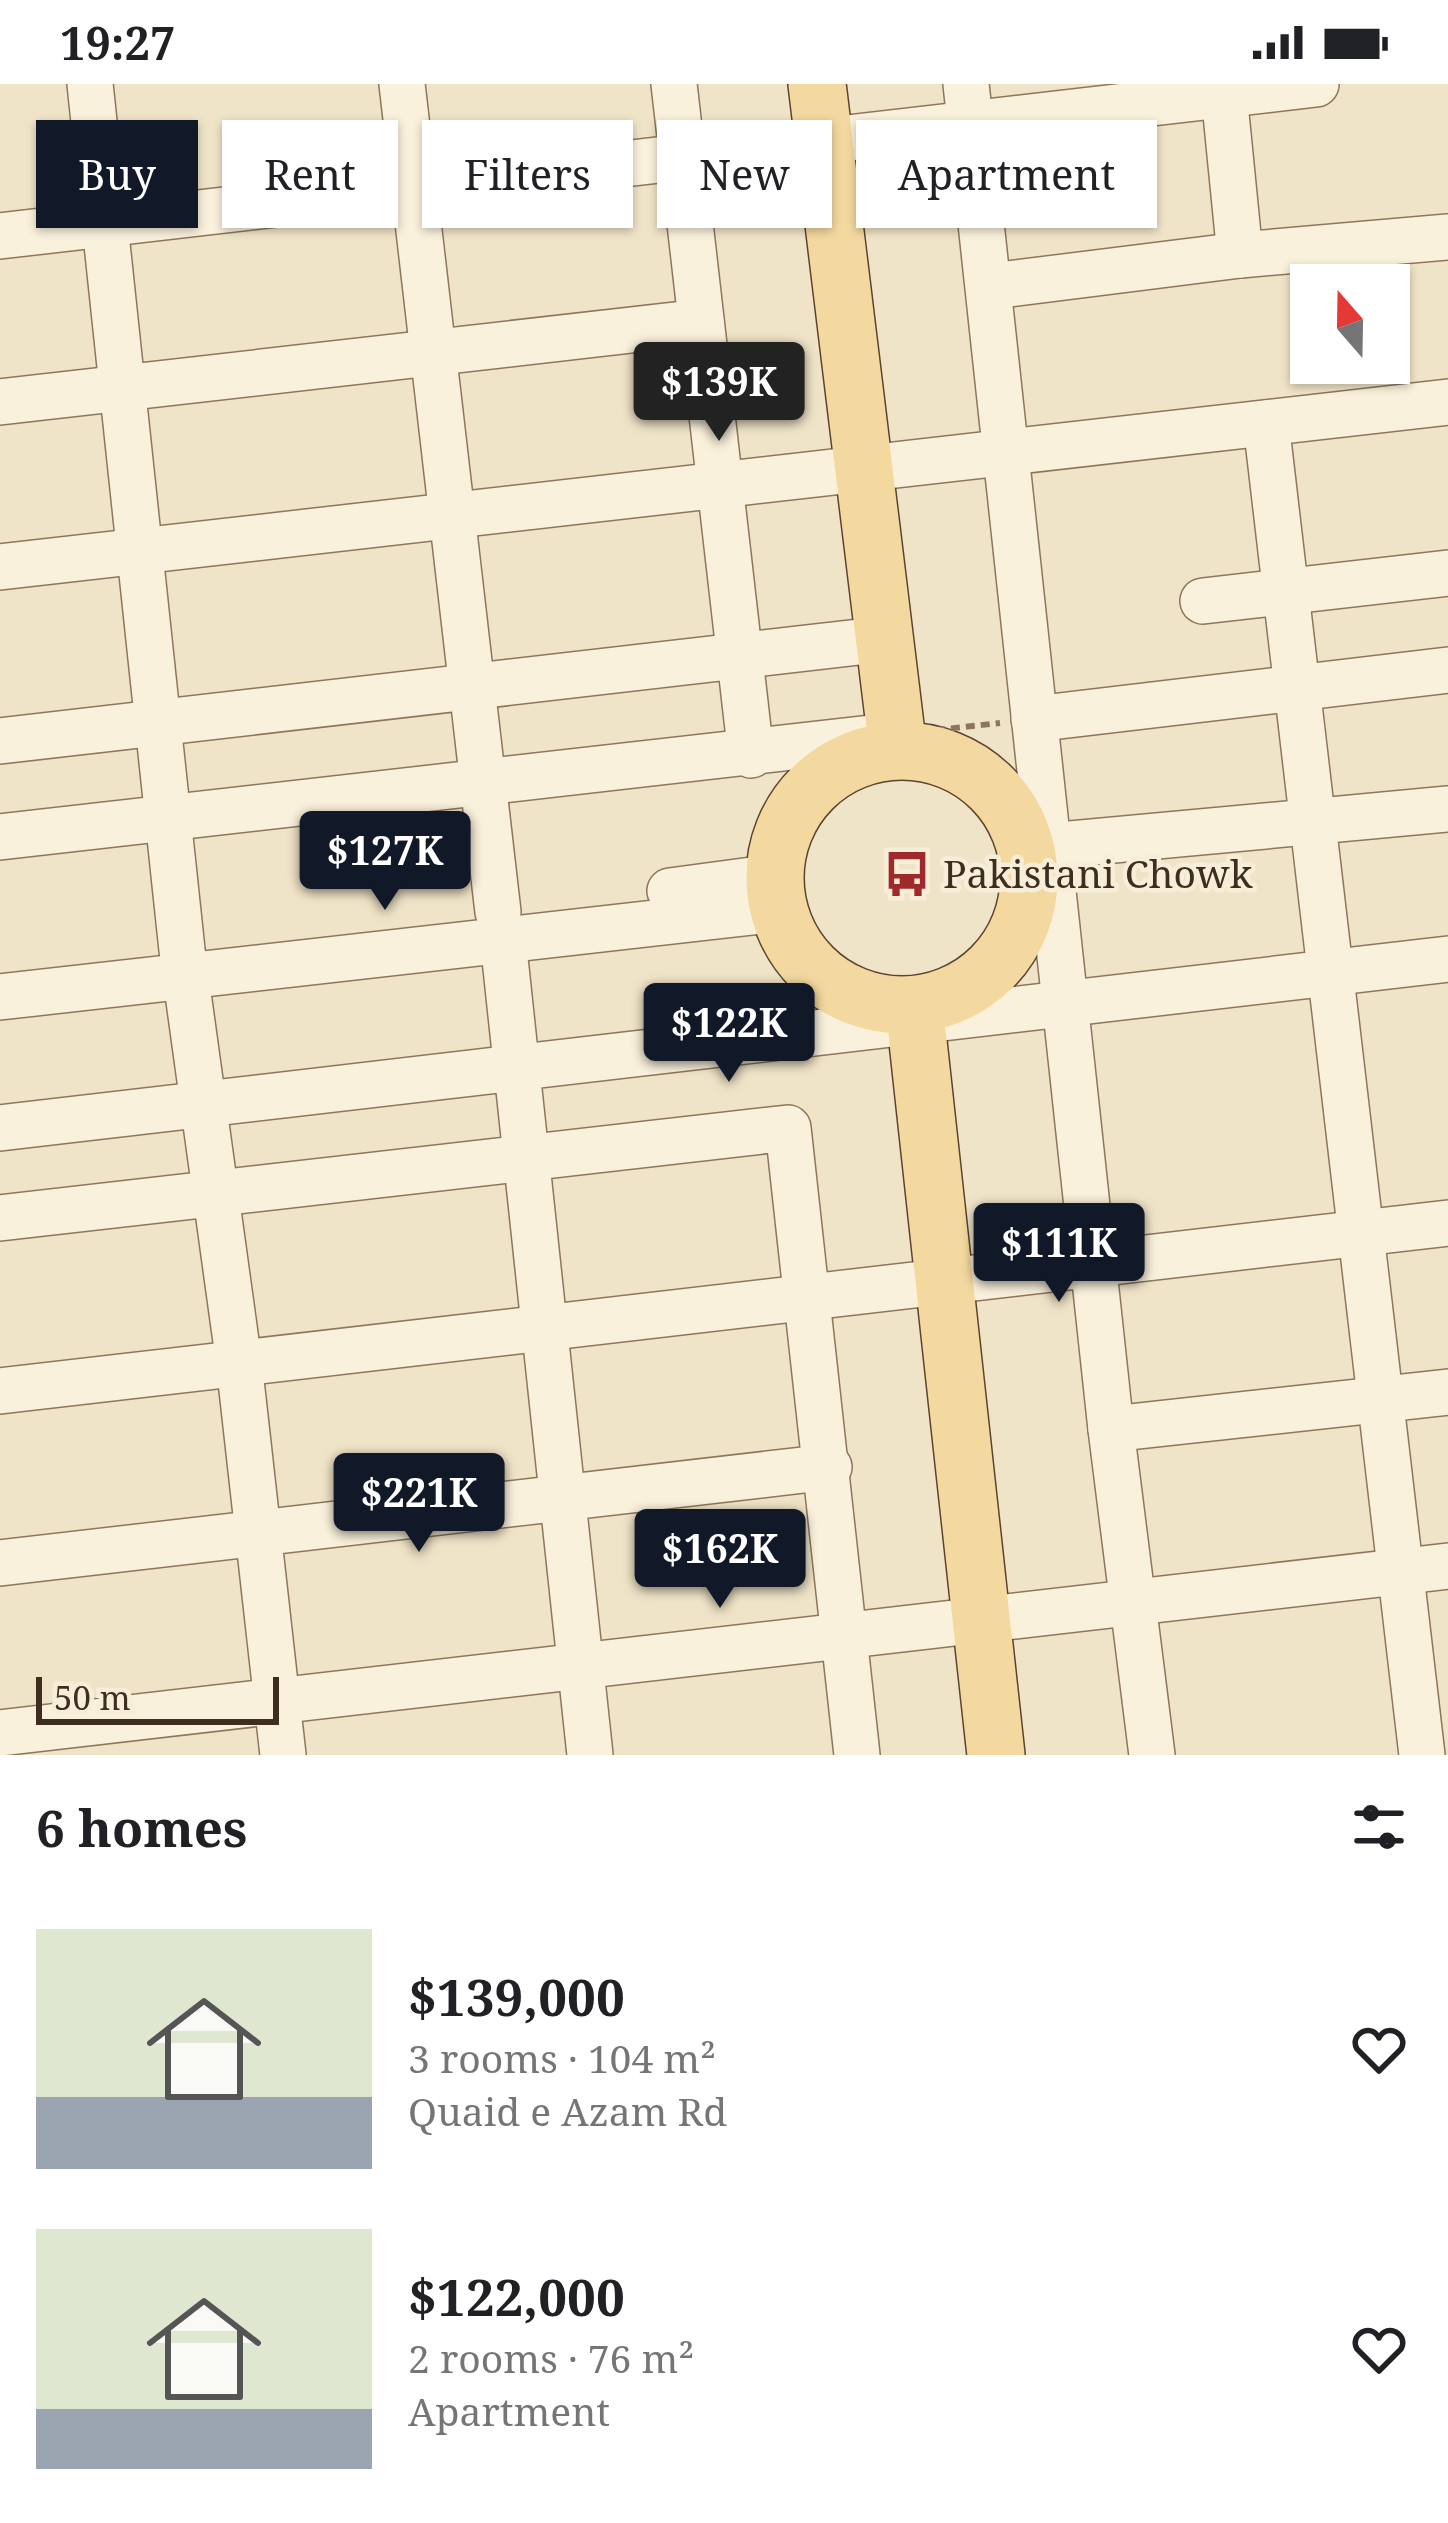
<!DOCTYPE html>
<meta charset="utf-8">
<style>
body{margin:0;font-family:"Noto Serif",serif;background:#f2f2f2;color:#202124;height:100vh;display:flex;flex-direction:column;font-size:45px;white-space:nowrap}
*{box-sizing:border-box;margin:0}
p{font-size:39px;color:#757577}
.icon{flex:none;width:66px;height:66px;fill:none;stroke:currentColor;stroke-width:2;stroke-linecap:round;stroke-linejoin:round}
.map{position:relative;height:1671px;overflow:hidden}
.details{display:flex;flex-direction:column;background:#fff;flex:1}
.details>*{flex:none}
.top-card{position:absolute;left:36px;top:36px;width:1377px;height:108px;display:flex;gap:24px}
.needle{width:78px;rotate:340deg}
.buttons{position:absolute;left:1290px;top:180px;display:grid;gap:24px}
.buttons a{display:grid;place-items:center;width:120px;height:120px;border-radius:0px;background:#fff;box-shadow:0 3px 9px #0004;font-size:60px}
.scale{position:absolute;left:36px;bottom:30px;width:243px;box-sizing:border-box;padding-left:12px;border:6px solid #3d2e20;border-top:0;font-size:33px;line-height:42px;white-space:nowrap;color:#3d2e20;-webkit-text-stroke:9px #f7eed8;paint-order:stroke}
.price{position:absolute;translate:-50% -102px;padding:0 27px;border-radius:12px;background:#111827;color:#fff;font-size:39px;line-height:78px;filter:drop-shadow(0 3px 6px #0008)}
.price::after{content:'';position:absolute;left:50%;top:72px;width:36px;height:27px;margin-left:-18px;background:inherit;clip-path:polygon(0 0,100% 0,50% 100%)}
.price.active{background:#222;color:#fff}
ul{padding:0;list-style:none}
li{display:flex;align-items:center;gap:36px;height:300px;padding:0 36px}
li span{display:grid;place-items:center;flex:none;width:336px;height:240px;border-radius:0px;color:#555}
li>.icon{margin-inline-start:auto}
span .icon{width:144px;height:144px;fill:#fffc;stroke-width:1}
li b{font-size:51px}
h2{display:flex;justify-content:space-between;align-items:center;height:144px;padding:0 36px;font-size:51px}
.chip{padding:0 42px;border-radius:0px;background:#fff;box-shadow:0 3px 9px #0004;font-size:42px;line-height:108px}
.chip.active{background:#111827;color:#fff}
.status{display:flex;justify-content:space-between;align-items:center;height:84px;padding:0 60px;background:#fff;direction:ltr}
.status svg{height:33px;fill:currentColor}
.map>svg:first-child{display:block}
.lines{fill:none;stroke-linecap:round;stroke-linejoin:round}
.minor-casing{stroke:#8d765c;stroke-width:48}
.major-casing{stroke:#5b4430;stroke-width:60}
.path{stroke:#8d765c;stroke-width:6;stroke-dasharray:9 6;stroke-linecap:butt}
.minor{stroke:#faf1dc;stroke-width:45}
.major{stroke:#f3d9a0;stroke-width:57}
.labels{text-anchor:middle;stroke-width:9;stroke-linejoin:round;paint-order:stroke}
.poi-label{font-size:39px;fill:#3d2e20;stroke:#f7eed8;text-anchor:start}
</style>
<div class="status"><b>19:27</b><svg viewBox="0 0 49 12"><path d="M0 12V9h3v3zM5 12V6h3v6zM10 12V3h3v9zM15 12V0h3v12zM26 1h20v11H26zM47 4h2v5h-2z"/></svg></div>
<div class="map">
<svg width="1448" height="1671" viewBox="0 0 1448 1671">
<rect width="100%" height="100%" fill="#f0e4c8"/>
<g class="lines">
<defs>
<g id="minor">
<polyline points="90,0 182,866 239,1279 283,1671"/>
<polyline points="402,0 498,828"/>
<polyline points="674,0 751,671"/>
<polyline points="966,0 1111,1345 1152,1671"/>
<polyline points="1223,0 1240,171"/>
<polyline points="0,152 1316,0"/>
<polyline points="992,202 1240,171 1448,153"/>
<polyline points="0,318 701,238"/>
<polyline points="1266,339 1422,1671"/>
<polyline points="0,483 1448,318"/>
<polyline points="1203,517 1448,489"/>
<polyline points="1034,635 1448,586"/>
<polyline points="0,657 885,555"/>
<polyline points="0,753 897,651"/>
<polyline points="1027,764 1448,725"/>
<polyline points="670,807 774,793"/>
<polyline points="503,856 590,1671"/>
<polyline points="0,913 779,825"/>
<polyline points="0,1044 1448,875"/>
<polyline points="0,1134 788,1044 857,1671"/>
<polyline points="0,1307 1448,1139"/>
<polyline points="1111,1345 1448,1308"/>
<polyline points="0,1479 829,1383"/>
<polyline points="0,1649 1448,1482"/>
</g>
<g id="major">
<polyline points="817,0 898,666"/>
<circle cx="902" cy="794" r="127"/>
<polyline points="914,921 996,1671"/>
</g>
</defs>
<!-- minor casing -->
<use href="#minor" class="minor-casing"/>
<!-- major casing -->
<use href="#major" class="major-casing"/>
<!-- path -->
<polyline class="path" points="936,646 1000,639"/>
<!-- minor -->
<use href="#minor" class="minor"/>
<!-- major -->
<use href="#major" class="major"/>
</g>
<!-- icons -->
<defs>
<symbol id="bus-bare" viewBox="-9 -9 18 18"><path d="M-5-6H5V4H4V6H2V4H-2V6H-4V4H-5ZM-3.5-4V0h7V-4ZM-3.5 1.2v1.5H-2V1.2ZM2 1.2v1.5H3.5V1.2Z" fill="#9e2a2b" stroke="#f7eed8" stroke-width="2.5" paint-order="stroke"/></symbol>
</defs>
<g fill-rule="evenodd">
<use href="#bus-bare" x="874" y="757" width="66" height="66"/>
</g>
<g class="labels">
<!-- poi labels -->
<g class="poi-label">
<text x="943" y="804">Pakistani Chowk</text>
</g>
</g>
</svg>
<div class="buttons">
<a><svg class="needle" viewBox="-14 -14 28 28"><path d="M0-13l5 13h-10z" fill="#e53935"/><path d="M0 13l5-13h-10z" fill="#757577"/></svg></a>
</div>
<div class="scale">50 m</div>
<b class="price active" style="left:719px;top:360px">$139K</b>
<b class="price" style="left:385px;top:829px">$127K</b>
<b class="price" style="left:729px;top:1001px">$122K</b>
<b class="price" style="left:1059px;top:1221px">$111K</b>
<b class="price" style="left:419px;top:1471px">$221K</b>
<b class="price" style="left:720px;top:1527px">$162K</b>
<div class="top-card">
<a class="chip active">Buy</a>
<a class="chip">Rent</a>
<a class="chip">Filters</a>
<a class="chip">New</a>
<a class="chip">Apartment</a>
</div>
</div>
<section class="details">
<h2>6 homes<svg class="icon" aria-label="filters" viewBox="0 0 24 24"><path d="M4 7h16M4 17h16"/><circle cx="9" cy="7" r="2"/><circle cx="15" cy="17" r="2"/></svg></h2>
<ul>
<li><span style="background:linear-gradient(#dfe7d0 70%,#9aa5b1 0)"><svg class="icon" aria-label="home" viewBox="0 0 24 24"><path d="M3 11l9-7 9 7M6 9v11h12V9"/></svg></span><div><b>$139,000</b><p>3 rooms · 104 m²</p><p>Quaid e Azam Rd</p></div><svg class="icon" aria-label="heart" viewBox="0 0 24 24"><path d="M12 20l-8-8c-3-5 5-10 8-4 3-6 11-1 8 4z"/></svg></li>
<li><span style="background:linear-gradient(#dfe7d0 75%,#9aa5b1 0)"><svg class="icon" aria-label="home" viewBox="0 0 24 24"><path d="M3 11l9-7 9 7M6 9v11h12V9"/></svg></span><div><b>$122,000</b><p>2 rooms · 76 m²</p><p>Apartment</p></div><svg class="icon" aria-label="heart" viewBox="0 0 24 24"><path d="M12 20l-8-8c-3-5 5-10 8-4 3-6 11-1 8 4z"/></svg></li>
</ul>
</section>
